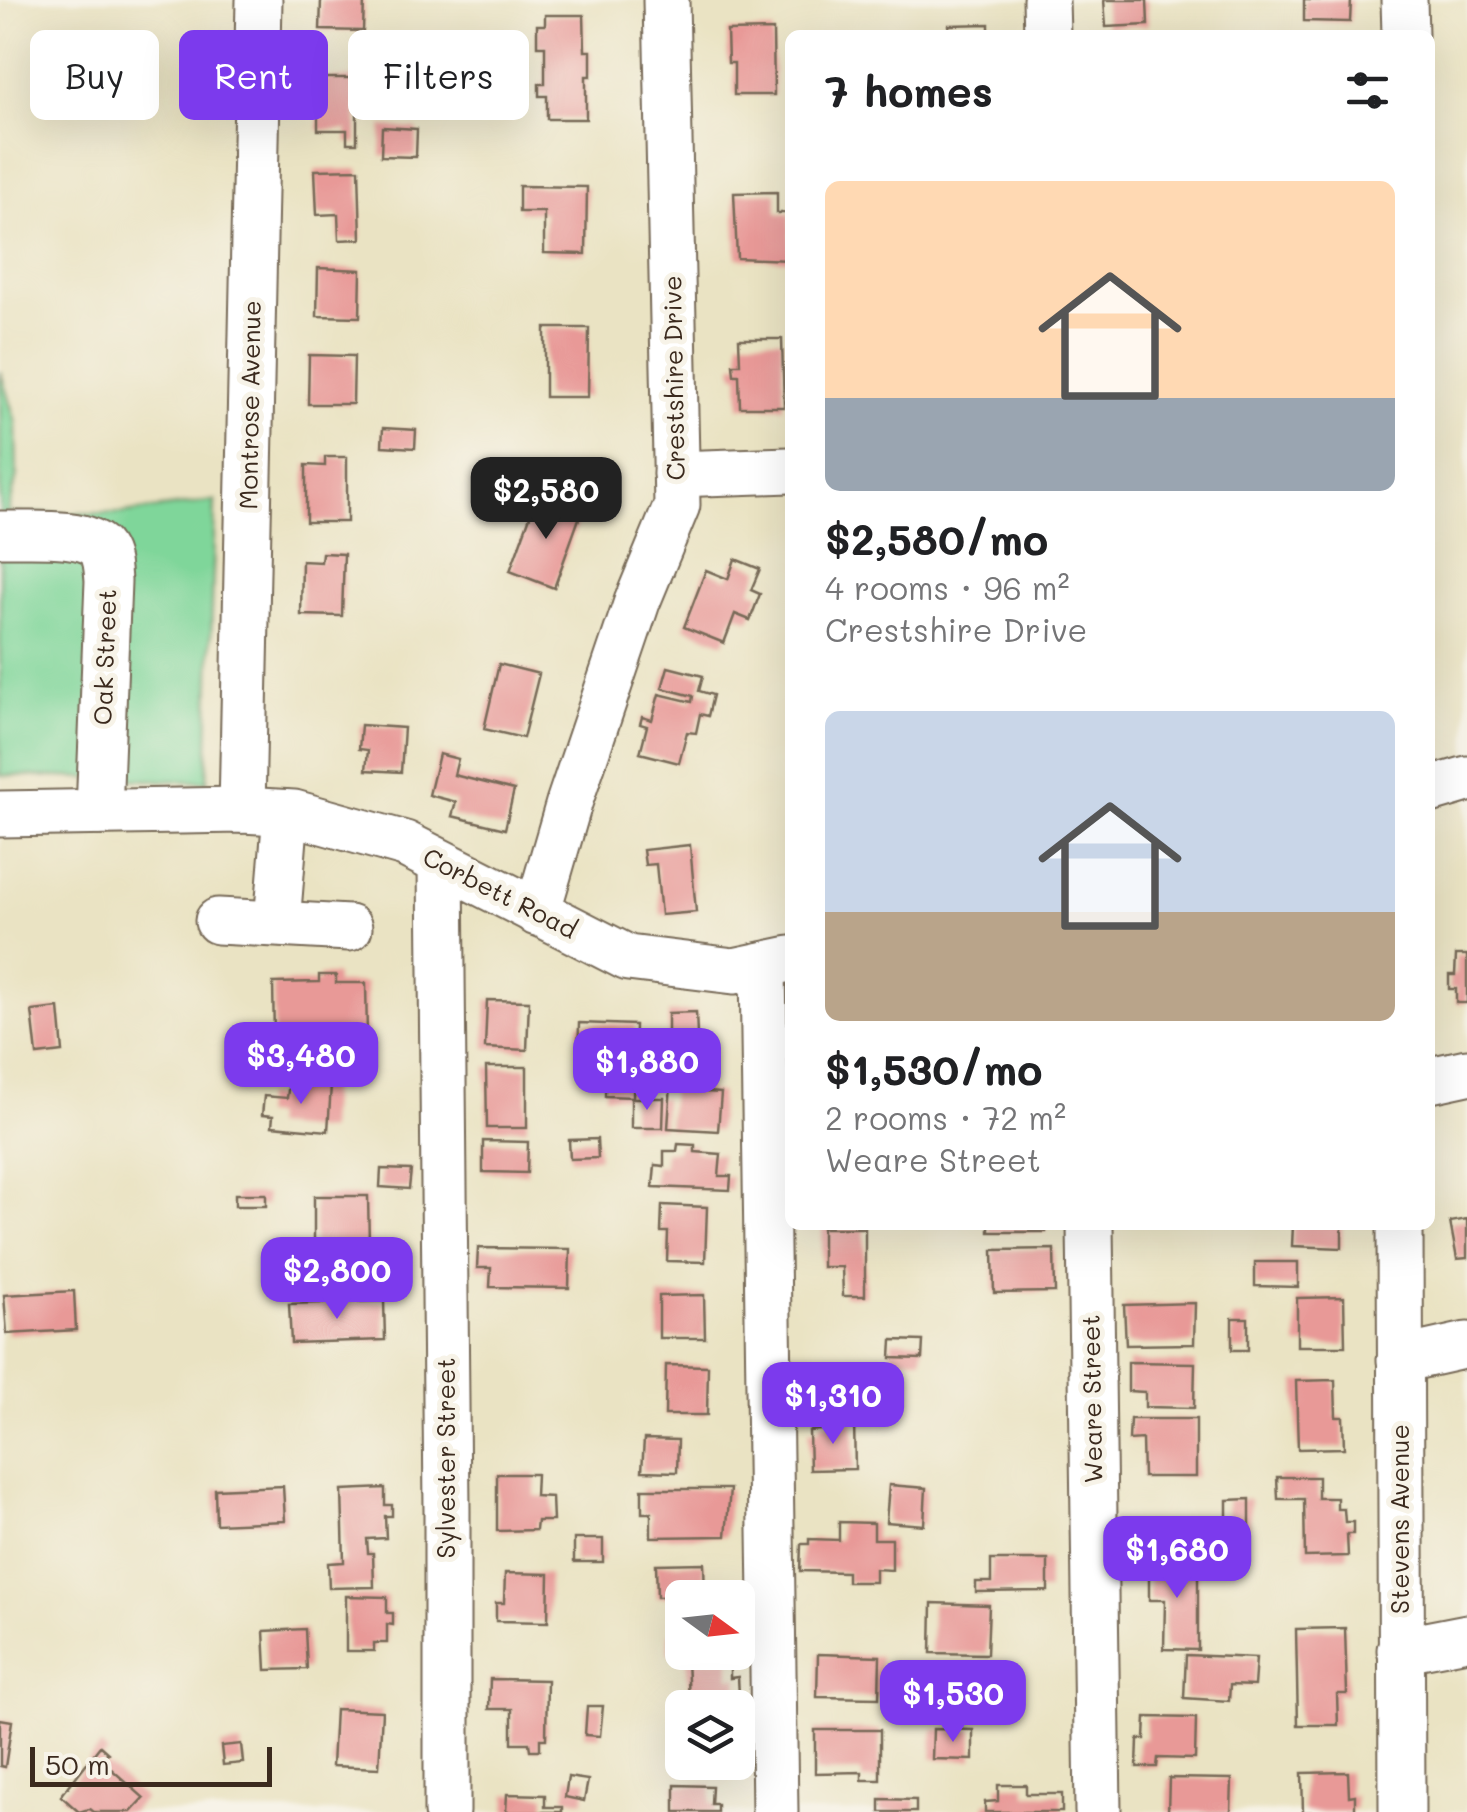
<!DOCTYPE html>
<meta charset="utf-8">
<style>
body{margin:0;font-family:Mali,sans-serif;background:#f6f6f6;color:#202124;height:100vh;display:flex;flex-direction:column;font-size:38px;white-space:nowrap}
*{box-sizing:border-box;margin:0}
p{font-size:32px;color:#757577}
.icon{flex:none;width:55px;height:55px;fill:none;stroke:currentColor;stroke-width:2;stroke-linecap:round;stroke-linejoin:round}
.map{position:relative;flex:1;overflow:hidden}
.sheet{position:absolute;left:785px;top:30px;width:650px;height:1200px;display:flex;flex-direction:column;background:#fff;border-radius:15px;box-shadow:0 10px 40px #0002}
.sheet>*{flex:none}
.banner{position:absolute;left:30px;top:30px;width:605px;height:90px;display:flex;gap:20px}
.needle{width:65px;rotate:105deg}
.tools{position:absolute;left:665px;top:1580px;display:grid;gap:20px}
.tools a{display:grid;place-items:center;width:90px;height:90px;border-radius:15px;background:#fff;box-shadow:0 10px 40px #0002;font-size:50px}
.scale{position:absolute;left:30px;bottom:25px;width:242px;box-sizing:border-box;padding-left:10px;border:5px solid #3b2a1e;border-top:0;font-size:28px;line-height:35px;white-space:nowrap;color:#3b2a1e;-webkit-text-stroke:8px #f7f3e8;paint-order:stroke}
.price{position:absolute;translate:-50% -85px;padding:0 22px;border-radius:20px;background:#7c3aed;color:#fff;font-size:32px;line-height:65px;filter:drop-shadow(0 2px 5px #0008)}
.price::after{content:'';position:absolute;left:50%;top:60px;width:30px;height:22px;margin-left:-15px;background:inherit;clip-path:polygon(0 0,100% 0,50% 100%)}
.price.selected{background:#222;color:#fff}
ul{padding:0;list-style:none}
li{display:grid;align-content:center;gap:20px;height:530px;padding:0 40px}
li span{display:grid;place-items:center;height:310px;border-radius:15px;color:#555}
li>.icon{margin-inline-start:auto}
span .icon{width:180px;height:180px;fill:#fffc;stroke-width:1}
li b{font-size:42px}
h2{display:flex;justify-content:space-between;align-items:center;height:120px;padding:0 40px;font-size:42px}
.pill{padding:0 35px;border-radius:15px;background:#fff;box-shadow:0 10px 40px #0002;font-size:35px;line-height:90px}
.pill.selected{background:#7c3aed;color:#fff}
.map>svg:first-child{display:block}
.green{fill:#7fd69a;stroke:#5d805c;stroke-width:2.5}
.building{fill:#e89997}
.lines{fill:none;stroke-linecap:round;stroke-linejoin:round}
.minor-casing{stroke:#786b58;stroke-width:49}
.minor{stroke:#fff;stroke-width:45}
.labels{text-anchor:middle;stroke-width:10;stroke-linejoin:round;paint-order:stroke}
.street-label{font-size:25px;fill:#3b2a1e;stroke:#f7f3e8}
</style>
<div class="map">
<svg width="1467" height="1812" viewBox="0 0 1467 1812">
<rect width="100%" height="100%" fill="#f7f3e8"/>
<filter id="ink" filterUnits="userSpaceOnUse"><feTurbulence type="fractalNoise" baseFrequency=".01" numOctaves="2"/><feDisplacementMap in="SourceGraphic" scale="20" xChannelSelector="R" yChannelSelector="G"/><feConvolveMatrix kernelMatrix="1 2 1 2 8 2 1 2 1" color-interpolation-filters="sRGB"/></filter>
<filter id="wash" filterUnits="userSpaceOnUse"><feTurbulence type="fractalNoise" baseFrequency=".0048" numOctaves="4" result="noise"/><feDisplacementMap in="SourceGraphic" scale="40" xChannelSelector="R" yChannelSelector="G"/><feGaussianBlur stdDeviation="2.25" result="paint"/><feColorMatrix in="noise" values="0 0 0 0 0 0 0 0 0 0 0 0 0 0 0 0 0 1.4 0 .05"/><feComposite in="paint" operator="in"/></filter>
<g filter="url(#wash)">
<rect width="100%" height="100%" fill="#eae3c3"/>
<!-- green -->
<polygon class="green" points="0,371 16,422 17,475 8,514 125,513 215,501 207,782 0,775"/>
<g id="blocks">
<!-- building -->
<g class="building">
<polygon points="321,0 364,0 363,31 320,30"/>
<polygon points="1104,0 1147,0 1148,25 1106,27"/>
<polygon points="1304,0 1351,0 1350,22 1304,21"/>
<polygon points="545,15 584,15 585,51 591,51 591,76 586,76 586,119 547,119 547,96 539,96 539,84 545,84 545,46 537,46 537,25 545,25"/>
<polygon points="989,24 989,35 949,35 949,25"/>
<polygon points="773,30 774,95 734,95 734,63 728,63 727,31"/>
<polygon points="318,78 357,78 357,143 347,143 347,130 318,130"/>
<polygon points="382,127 417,129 416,157 381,156"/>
<polygon points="359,169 361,239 339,240 338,214 317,215 315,170"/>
<polygon points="519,186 587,187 586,254 544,253 544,212 519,212"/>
<polygon points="777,192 777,213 790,213 790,260 737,258 734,193"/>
<polygon points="318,268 361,270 360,317 317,316"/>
<polygon points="545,328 589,328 588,397 545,397"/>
<polygon points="739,339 782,339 784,407 740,407 739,375 734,375 733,364 740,364"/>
<polygon points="309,355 354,356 353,404 308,404"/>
<polygon points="383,428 416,430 415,448 382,446"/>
<polygon points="325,457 347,457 347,522 306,522 306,465 325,466"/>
<polygon points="537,497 581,513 554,588 510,571"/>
<polygon points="322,553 344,554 342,616 301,615 302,561 321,562"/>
<polygon points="735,559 760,569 751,590 760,594 750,620 735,614 724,643 684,627 706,570 728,579"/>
<polygon points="499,664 539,674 523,738 484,729"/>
<polygon points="668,667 703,676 699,691 713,695 708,716 700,714 696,733 687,732 679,763 640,753 647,726 640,724 642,717 652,720 659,694 692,702 693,696 662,688"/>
<polygon points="361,725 404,728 401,772 366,770 368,750 359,749"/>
<polygon points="439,754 458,759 454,775 514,790 505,829 452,816 456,802 429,795"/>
<polygon points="690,845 696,912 661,915 656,864 645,865 643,850"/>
<polygon points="1456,955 1467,955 1467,1003 1456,1003 1456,989 1449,989 1449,975 1455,975"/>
<polygon points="319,975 336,975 336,983 366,983 367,1037 355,1038 355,1047 327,1047 327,1036 274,1037 273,983 319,982"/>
<polygon points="487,1000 529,1001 527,1050 485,1048"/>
<polygon points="59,1008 63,1052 37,1055 32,1011"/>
<polygon points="696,1012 697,1035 668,1036 668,1013"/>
<polygon points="579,1023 635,1025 633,1097 605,1096 606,1061 578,1060"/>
<polygon points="680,1065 708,1067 707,1092 721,1093 718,1131 668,1128 671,1084 679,1085"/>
<polygon points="486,1067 527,1067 527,1128 487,1128"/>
<polygon points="289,1082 331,1085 328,1131 272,1126 273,1116 262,1115 264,1096 287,1098"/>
<polygon points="631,1098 664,1098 663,1128 631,1128"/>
<polygon points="597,1139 598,1158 570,1159 569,1140"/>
<polygon points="483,1141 528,1142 527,1173 483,1172"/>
<polygon points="678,1144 695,1145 695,1152 721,1154 719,1176 731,1176 730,1190 653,1187 655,1165 664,1166 664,1151 677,1151"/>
<polygon points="381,1169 411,1170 409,1189 380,1187"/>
<rect x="235" y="1194" width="31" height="12"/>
<polygon points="314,1196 368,1196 369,1244 346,1244 346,1248 363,1248 363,1273 323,1273 322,1245 314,1245"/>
<polygon points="662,1205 707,1207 705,1262 667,1261 668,1232 661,1232"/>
<polygon points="1467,1219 1467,1258 1457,1259 1450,1222"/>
<rect x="989" y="1225" width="57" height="7"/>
<polygon points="1293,1225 1342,1225 1342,1248 1292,1246"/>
<polygon points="822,1228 865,1228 865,1296 843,1296 842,1267 822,1267"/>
<polygon points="478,1248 570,1249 569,1288 490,1287 491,1268 477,1268"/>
<polygon points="1054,1249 1055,1292 994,1293 993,1250"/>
<polygon points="1255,1262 1298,1262 1298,1287 1255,1286"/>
<polygon points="74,1291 76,1330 7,1334 4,1295"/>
<polygon points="704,1295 705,1338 659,1338 659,1296"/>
<polygon points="1344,1297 1345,1346 1297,1346 1297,1298"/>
<polygon points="384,1301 385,1340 291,1343 289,1304"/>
<polygon points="1195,1303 1194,1344 1126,1345 1124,1305"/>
<rect x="1232" y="1318" width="16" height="32"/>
<polygon points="892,1340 923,1341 922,1359 891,1358"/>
<polygon points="1128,1362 1195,1363 1194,1408 1145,1407 1145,1392 1128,1391"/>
<polygon points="666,1365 708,1366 707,1415 665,1415"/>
<polygon points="1335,1380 1336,1417 1343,1417 1344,1448 1298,1449 1296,1381"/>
<polygon points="1130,1419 1196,1419 1196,1477 1143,1477 1142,1439 1129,1440"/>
<polygon points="854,1422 855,1469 810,1470 809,1431 820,1430 820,1423"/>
<polygon points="644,1439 678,1440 677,1472 642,1471"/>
<polygon points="497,1474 536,1474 535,1496 552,1497 553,1521 537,1521 536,1530 497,1531"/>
<polygon points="1277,1477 1318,1477 1318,1498 1337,1498 1337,1509 1344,1509 1345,1522 1353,1522 1353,1534 1347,1534 1348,1556 1305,1557 1304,1499 1278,1499"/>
<polygon points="889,1485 926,1488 924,1525 886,1522"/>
<polygon points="283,1486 285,1521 216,1524 215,1489"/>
<polygon points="385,1488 385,1505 392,1505 392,1516 385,1516 386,1538 367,1539 368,1553 373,1553 374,1587 329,1588 328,1563 344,1562 342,1490"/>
<polygon points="642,1489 730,1489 726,1536 651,1537 651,1513 642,1513"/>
<polygon points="1250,1499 1250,1527 1227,1527 1227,1500"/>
<polygon points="839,1522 874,1523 874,1539 892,1539 892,1570 875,1569 875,1582 847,1582 847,1572 800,1571 801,1544 809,1544 809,1539 839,1540"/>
<rect x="574" y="1539" width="29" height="23"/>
<polygon points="991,1560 1048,1560 1048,1591 976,1592 976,1582 991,1582"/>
<polygon points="1149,1560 1198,1561 1198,1650 1164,1649 1165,1600 1149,1600"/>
<polygon points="704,1563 705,1596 657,1597 656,1564"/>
<polygon points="505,1573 549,1574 548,1622 496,1621 496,1603 504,1603"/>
<polygon points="346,1596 387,1597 387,1613 393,1613 393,1625 387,1624 387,1643 374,1643 374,1651 346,1651"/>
<polygon points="932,1603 989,1605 987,1654 931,1653"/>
<polygon points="1345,1628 1347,1694 1337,1694 1338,1725 1298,1725 1296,1629"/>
<polygon points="305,1629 307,1669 266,1670 264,1631"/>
<polygon points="669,1633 682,1633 682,1653 668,1653"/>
<polygon points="818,1654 880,1656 879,1698 817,1697"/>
<polygon points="1186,1655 1256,1658 1254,1686 1230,1685 1229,1701 1184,1698"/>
<polygon points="730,1659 730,1678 738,1677 739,1695 731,1695 731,1708 680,1708 680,1701 689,1701 687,1660"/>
<polygon points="490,1679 547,1680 546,1739 540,1739 540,1750 530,1750 529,1743 512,1743 512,1709 489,1709"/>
<polygon points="587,1706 603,1706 600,1736 585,1735"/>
<polygon points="335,1709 382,1711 379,1768 332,1766"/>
<polygon points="1146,1717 1196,1718 1195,1759 1158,1758 1157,1767 1137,1767 1138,1739 1145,1739"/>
<polygon points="0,1719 12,1721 5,1767 0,1766"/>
<polygon points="933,1729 973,1730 973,1760 932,1759"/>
<polygon points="815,1730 880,1730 880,1780 862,1780 862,1772 815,1773"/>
<polygon points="241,1744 243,1763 223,1765 221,1746"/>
<polygon points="100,1746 108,1753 101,1760 144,1798 131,1812 93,1812 89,1809 79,1812 61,1796"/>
<polygon points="679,1754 682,1754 682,1762 722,1762 722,1774 678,1773"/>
<polygon points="1348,1772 1349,1796 1355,1795 1355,1809 1350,1809 1350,1812 1303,1812 1302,1773"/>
<polygon points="568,1777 588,1780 584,1801 565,1797"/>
<polygon points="1169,1778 1232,1779 1231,1812 1168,1812"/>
<polygon points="675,1785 712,1786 711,1804 717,1804 717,1812 675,1812"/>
<polygon points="998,1785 1026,1785 1026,1794 1062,1794 1062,1812 985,1812 985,1802 998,1801"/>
<polygon points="507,1794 545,1795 545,1807 562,1807 562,1812 506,1812"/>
<polygon points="880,1799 916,1800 916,1812 880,1812"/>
</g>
</g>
</g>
<g filter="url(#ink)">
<use href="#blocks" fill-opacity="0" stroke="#786b58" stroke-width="2.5"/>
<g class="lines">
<defs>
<g id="minor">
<polyline points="1046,0 1047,35"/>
<polyline points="1404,0 1405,35"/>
<polyline points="676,474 790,470"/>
<path d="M0,534c23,1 88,-5 101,15 6,9 6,21 7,32l-9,231"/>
<polyline points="1430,790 1467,779"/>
<polyline points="242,810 259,0"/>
<polyline points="0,814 242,810 294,813 405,844 628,958 734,971 790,959"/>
<polyline points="441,864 447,1510 447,1812"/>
<polyline points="537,913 569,803 637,602 677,505 666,0"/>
<polyline points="218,921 349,928"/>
<polyline points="277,923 286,813"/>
<polyline points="763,965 775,1812"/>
<polyline points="1430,1080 1467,1072"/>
<polyline points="1090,1225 1098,1812"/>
<polyline points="1400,1225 1402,1812"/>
<polyline points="1400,1360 1467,1345"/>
<polyline points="1400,1650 1467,1637"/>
</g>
</defs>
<!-- minor casing -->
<use href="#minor" class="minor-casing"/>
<!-- minor -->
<use href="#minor" class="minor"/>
</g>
</g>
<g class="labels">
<!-- street labels -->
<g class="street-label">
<text transform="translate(674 378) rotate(-91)" y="9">Crestshire Drive</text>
<text transform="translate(250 405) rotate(-89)" y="9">Montrose Avenue</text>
<text transform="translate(105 657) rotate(-88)" y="9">Oak Street</text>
<text transform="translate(500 893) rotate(27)" y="9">Corbett Road</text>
<text transform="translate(1092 1399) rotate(-91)" y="9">Weare Street</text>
<text transform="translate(446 1458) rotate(-90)" y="9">Sylvester Street</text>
<text transform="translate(1400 1519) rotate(-90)" y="9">Stevens Avenue</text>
</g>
</g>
</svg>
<div class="tools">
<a><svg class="needle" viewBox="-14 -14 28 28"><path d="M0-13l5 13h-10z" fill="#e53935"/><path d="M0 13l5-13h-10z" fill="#757577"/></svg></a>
<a><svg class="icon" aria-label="layers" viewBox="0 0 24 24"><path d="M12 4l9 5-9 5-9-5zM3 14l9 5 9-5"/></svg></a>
</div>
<div class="scale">50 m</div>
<b class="price selected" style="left:546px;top:542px">$2,580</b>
<b class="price" style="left:301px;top:1107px">$3,480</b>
<b class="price" style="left:647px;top:1113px">$1,880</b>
<b class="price" style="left:337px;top:1322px">$2,800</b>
<b class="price" style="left:833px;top:1447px">$1,310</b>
<b class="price" style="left:1177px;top:1601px">$1,680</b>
<b class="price" style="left:953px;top:1745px">$1,530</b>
<div class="banner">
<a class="pill">Buy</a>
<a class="pill selected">Rent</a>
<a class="pill">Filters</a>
</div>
<section class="sheet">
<h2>7 homes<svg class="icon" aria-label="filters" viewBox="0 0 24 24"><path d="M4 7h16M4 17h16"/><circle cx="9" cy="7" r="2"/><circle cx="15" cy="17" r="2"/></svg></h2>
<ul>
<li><span style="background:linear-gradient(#ffd9b3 70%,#9aa5b1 0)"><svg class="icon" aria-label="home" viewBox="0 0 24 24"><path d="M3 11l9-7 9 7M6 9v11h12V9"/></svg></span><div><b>$2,580/mo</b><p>4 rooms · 96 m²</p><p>Crestshire Drive</p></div></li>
<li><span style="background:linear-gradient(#c9d6e8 65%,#b9a48a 0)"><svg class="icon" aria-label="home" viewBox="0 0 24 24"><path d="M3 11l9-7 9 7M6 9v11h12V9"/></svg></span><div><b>$1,530/mo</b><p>2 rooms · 72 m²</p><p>Weare Street</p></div></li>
</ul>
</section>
</div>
